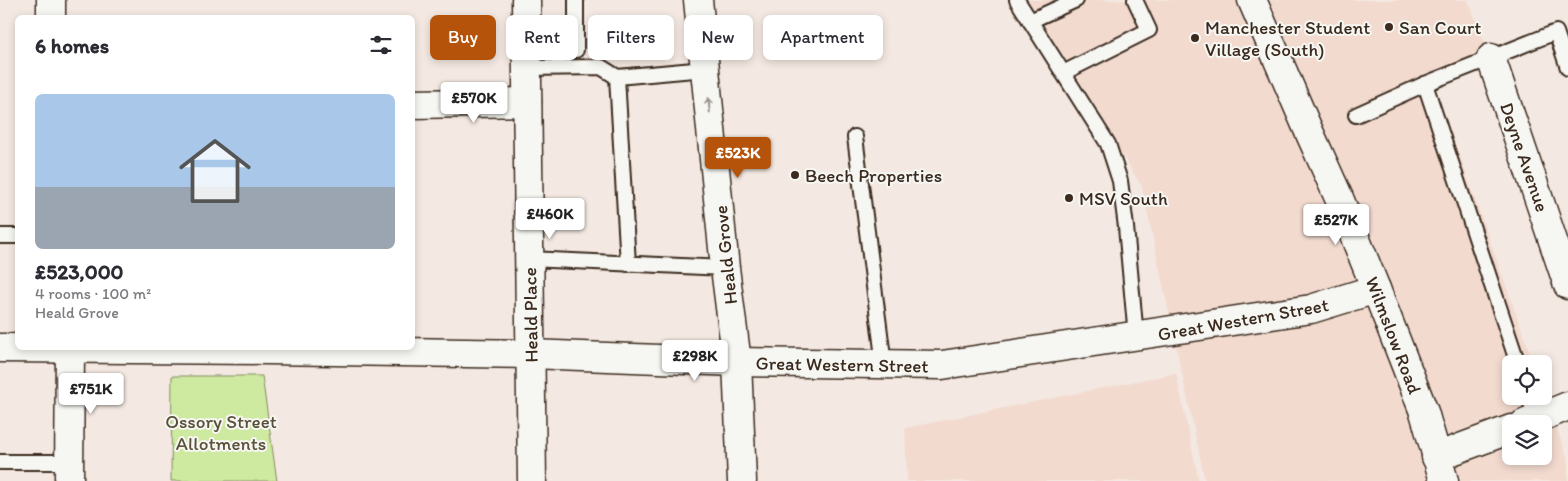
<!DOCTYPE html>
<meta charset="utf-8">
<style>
body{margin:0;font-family:Itim,sans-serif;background:#f2f2f3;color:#2b2b33;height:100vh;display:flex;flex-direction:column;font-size:19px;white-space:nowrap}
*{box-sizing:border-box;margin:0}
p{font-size:16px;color:#7c7c81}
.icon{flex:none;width:28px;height:28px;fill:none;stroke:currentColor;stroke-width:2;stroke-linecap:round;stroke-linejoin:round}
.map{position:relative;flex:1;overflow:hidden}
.panel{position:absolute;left:15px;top:15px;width:400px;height:335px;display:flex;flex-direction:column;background:#fff;border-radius:8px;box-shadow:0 2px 8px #0003}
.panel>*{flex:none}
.banner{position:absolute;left:430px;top:15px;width:475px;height:45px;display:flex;gap:10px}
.buttons{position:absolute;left:1502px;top:355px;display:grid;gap:10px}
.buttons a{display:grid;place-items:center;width:50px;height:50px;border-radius:8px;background:#fff;box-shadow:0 2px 8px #0003;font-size:25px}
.price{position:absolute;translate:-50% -42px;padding:0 11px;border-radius:5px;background:#fff;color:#222;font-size:16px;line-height:32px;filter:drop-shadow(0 1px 2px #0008)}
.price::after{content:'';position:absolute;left:50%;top:30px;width:15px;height:11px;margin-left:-8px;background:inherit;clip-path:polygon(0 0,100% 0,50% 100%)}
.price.on{background:#b45309;color:#fff}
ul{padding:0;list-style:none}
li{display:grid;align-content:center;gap:10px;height:265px;padding:0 20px}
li+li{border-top:1px solid #e1e1e2}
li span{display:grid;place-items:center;height:155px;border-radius:8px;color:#555}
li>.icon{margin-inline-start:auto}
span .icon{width:90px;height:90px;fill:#fffc;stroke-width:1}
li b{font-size:21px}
h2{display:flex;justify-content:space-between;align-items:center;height:60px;padding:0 20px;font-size:21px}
.chip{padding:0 18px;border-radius:8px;background:#fff;box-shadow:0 2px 8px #0003;font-size:18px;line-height:45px}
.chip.on{background:#b45309;color:#fff}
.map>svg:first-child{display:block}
.built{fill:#f2dacf;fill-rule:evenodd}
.green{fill:#ceeaa1;stroke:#848a60}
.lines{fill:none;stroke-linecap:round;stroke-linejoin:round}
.lane-casing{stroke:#3b2a1e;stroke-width:18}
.street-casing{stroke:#3b2a1e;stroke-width:31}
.secondary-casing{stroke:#3b2a1e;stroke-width:31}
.lane{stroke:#f6f6f2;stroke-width:14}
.street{stroke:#f6f6f2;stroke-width:28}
.secondary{stroke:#f6f6f2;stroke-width:28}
.oneway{stroke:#989088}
.poi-dot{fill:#3b2a1e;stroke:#f6f6f2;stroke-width:2}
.labels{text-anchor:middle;stroke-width:4;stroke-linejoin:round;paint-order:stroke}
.poi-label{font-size:19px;fill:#3b2a1e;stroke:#f6f6f2;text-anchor:start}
.street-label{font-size:19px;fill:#3b2a1e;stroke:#f6f6f2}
.park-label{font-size:19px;fill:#585038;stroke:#f6f6f2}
</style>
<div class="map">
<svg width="1568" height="481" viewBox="0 0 1568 481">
<rect width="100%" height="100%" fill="#f4e9e2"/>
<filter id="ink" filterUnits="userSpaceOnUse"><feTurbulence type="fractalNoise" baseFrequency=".02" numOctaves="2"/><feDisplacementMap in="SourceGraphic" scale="10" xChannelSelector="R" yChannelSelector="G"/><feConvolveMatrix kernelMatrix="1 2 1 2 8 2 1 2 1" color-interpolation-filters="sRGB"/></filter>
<g filter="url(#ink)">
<!-- built -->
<g class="built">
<path d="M1027,0h441l21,53 -57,26 102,285h-23v32h33v-4l24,68v21h-363l-63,-294zM1511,424h33v32h-33z"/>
<polygon points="1176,373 1199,481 907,481 905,428"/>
</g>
<!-- green -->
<polygon class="green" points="172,376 262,376 277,481 171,481"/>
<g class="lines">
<defs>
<g id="lane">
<polyline points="576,0 576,50"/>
<polyline points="1017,0 1108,144 1120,181 1126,227 1136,337"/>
<polyline points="1030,21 1076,0"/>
<polyline points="526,68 601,67 617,77 705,69"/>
<polyline points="1063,73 1149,30 1135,0"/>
<polyline points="617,77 628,264"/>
<polyline points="1425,84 1518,364"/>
<polyline points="1356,115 1425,84 1556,32 1568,68"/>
<polyline points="855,137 884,365"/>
<polyline points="0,236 18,236"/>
<polyline points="529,259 725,268"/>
<polyline points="1529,396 1536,419"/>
<polyline points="0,462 69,462"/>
</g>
<g id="street">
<polyline points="526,0 532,481"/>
<polyline points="698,0 725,268 737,362 742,481"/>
<polyline points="51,18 51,0"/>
<polyline points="1491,58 1568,285"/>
<polyline points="412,104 527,102"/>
<polyline points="0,348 267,350 530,354 737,362 942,365 1311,309 1376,289"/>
<polyline points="1524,424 1568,406"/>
<polyline points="1436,457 1511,429"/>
<polyline points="69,481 70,349"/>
</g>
<polyline id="secondary" points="1252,0 1307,127 1339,198 1376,289 1424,412 1444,481"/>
</defs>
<!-- lane casing -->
<use href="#lane" class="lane-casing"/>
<!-- street casing -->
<use href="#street" class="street-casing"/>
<!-- secondary casing -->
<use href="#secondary" class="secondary-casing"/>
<!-- lane -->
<use href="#lane" class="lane"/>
<!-- street -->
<use href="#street" class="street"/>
<!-- secondary -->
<use href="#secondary" class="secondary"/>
</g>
<!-- one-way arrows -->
<defs><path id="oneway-shaft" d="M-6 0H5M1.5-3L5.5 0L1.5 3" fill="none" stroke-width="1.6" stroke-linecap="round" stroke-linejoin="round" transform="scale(1.25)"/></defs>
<use class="oneway" href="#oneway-shaft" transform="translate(709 105) rotate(-96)"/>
</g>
<!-- markers -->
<g class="poi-dot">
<circle cx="1389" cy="27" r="5"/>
<circle cx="1195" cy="38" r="5"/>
<circle cx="795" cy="175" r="5"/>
<circle cx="1069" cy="198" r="5"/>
</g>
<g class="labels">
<!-- poi labels -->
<g class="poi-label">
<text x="1205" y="34">Manchester Student<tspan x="1205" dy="22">Village (South)</tspan></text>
<text x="1399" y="34">San Court</text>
<text x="805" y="182">Beech Properties</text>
<text x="1079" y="205">MSV South</text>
</g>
<!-- street labels -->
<g class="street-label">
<text transform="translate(1525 157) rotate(71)" y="7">Deyne Avenue</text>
<text transform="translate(725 255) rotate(-96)" y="7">Heald Grove</text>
<text transform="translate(530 315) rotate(-91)" y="7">Heald Place</text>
<text transform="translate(1243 319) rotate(-10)" y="7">Great Western Street</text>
<text transform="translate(1394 335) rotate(69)" y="7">Wilmslow Road</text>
<text transform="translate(842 364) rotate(1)" y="7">Great Western Street</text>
</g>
<!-- park labels -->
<g class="park-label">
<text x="221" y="428">Ossory Street<tspan x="221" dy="22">Allotments</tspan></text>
</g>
</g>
</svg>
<div class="buttons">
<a><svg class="icon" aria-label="locate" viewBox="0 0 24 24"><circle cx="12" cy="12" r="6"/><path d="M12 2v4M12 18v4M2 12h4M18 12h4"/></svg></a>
<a><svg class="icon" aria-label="layers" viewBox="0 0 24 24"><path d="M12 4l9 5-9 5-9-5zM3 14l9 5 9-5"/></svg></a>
</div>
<b class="price" style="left:474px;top:124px">£570K</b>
<b class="price on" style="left:738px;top:179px">£523K</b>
<b class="price" style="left:550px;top:240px">£460K</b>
<b class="price" style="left:1336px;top:246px">£527K</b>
<b class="price" style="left:695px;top:382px">£298K</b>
<b class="price" style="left:91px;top:415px">£751K</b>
<div class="banner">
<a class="chip on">Buy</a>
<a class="chip">Rent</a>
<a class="chip">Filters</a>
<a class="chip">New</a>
<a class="chip">Apartment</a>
</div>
<section class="panel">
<h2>6 homes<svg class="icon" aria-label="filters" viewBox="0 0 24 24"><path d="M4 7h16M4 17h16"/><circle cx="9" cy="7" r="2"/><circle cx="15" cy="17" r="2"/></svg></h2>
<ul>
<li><span style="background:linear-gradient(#a9c7e8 60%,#9aa5b1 0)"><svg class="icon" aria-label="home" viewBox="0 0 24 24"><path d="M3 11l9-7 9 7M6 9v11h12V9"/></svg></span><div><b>£523,000</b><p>4 rooms · 100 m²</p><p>Heald Grove</p></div></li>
</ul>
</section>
</div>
